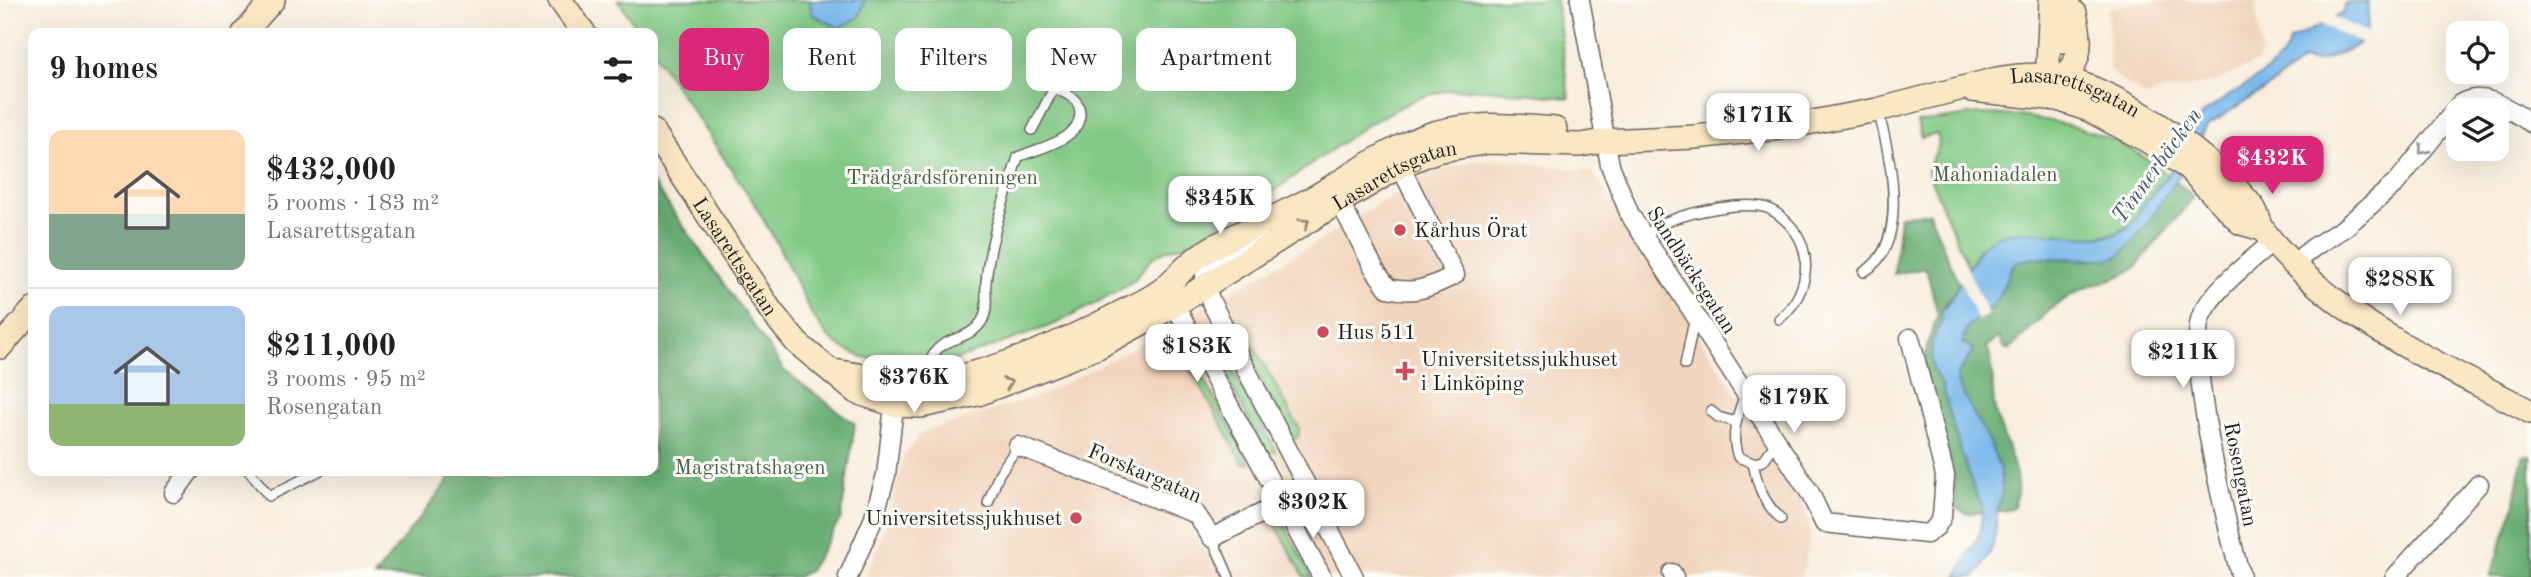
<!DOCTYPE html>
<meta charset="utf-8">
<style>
body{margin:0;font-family:"Old Standard TT",serif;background:#f6f6f6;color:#202124;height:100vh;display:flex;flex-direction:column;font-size:26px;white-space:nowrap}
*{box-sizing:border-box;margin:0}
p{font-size:23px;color:#757577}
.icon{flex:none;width:38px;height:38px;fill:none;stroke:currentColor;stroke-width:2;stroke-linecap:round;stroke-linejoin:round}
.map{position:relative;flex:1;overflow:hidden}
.details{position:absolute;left:28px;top:28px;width:630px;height:448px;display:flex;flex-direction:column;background:#fff;border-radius:14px;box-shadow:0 7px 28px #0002}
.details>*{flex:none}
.top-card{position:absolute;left:679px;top:28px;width:665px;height:63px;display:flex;gap:14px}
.fabs{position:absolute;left:2446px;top:21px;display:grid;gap:14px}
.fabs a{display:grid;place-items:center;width:63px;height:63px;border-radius:14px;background:#fff;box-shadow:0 7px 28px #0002;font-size:35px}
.price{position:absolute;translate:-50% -60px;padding:0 16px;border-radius:14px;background:#fff;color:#222;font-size:23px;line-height:46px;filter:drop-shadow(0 2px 4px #0008)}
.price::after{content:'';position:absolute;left:50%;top:42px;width:21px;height:16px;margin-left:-10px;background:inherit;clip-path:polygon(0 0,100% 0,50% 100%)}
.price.selected{background:#db2777;color:#fff}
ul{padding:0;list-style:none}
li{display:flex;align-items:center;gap:21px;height:175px;padding:0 21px}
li+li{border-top:2px solid #e0e0e0}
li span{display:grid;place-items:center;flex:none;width:196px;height:140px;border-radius:14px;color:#555}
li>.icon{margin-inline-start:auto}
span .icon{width:84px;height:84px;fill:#fffc;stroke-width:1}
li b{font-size:30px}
h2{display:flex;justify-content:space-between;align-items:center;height:84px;padding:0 21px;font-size:30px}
.tag{padding:0 24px;border-radius:14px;background:#fff;box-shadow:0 7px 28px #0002;font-size:24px;line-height:63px}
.tag.selected{background:#db2777;color:#fff}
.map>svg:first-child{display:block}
.built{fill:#f1d5bd}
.green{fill:#81c984;stroke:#4e7250;stroke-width:2}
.forest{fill:#68ad72;stroke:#426447;stroke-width:2}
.water{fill:#76b7eb;stroke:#496a84;stroke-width:2}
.pier{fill:#f9eddd}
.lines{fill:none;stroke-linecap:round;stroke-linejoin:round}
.lane-casing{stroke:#696560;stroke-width:12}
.street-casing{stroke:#696560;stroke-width:21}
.secondary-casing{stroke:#696560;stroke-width:26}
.lane{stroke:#fff;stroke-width:9}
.street{stroke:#fff;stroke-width:18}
.secondary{stroke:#fae7c3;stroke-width:23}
.oneway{stroke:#999}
.oneway2{stroke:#968c78}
.poi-dot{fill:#d1495b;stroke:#fdfcf7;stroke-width:2.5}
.labels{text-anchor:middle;stroke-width:6;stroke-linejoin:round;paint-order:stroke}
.street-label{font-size:21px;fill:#1c1c1c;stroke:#fdfcf7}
.park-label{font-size:21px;fill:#446146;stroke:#fdfcf7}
.poi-label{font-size:21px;fill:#1c1c1c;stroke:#fdfcf7;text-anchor:start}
.water-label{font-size:23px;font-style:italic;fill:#405a6f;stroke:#fdfcf7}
</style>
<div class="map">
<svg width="2531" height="577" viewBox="0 0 2531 577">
<rect width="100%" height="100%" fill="#fdfcf7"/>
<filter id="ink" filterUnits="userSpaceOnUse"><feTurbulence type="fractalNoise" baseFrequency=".0143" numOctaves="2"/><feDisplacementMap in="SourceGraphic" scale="14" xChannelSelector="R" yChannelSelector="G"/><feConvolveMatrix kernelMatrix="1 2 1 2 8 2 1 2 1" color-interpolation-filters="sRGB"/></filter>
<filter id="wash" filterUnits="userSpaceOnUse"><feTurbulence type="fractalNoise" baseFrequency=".00686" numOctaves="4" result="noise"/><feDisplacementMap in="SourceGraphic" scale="28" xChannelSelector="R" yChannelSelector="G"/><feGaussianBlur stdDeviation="1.57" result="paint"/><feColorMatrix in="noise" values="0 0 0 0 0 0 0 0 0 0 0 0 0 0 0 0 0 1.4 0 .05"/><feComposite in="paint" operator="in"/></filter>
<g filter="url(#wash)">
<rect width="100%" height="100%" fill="#f9eddd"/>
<!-- built -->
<g class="built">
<polygon points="2179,0 2255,0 2261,50 2258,62 2213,83 2156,92 2148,97 2115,77 2109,68 2108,8 2140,2"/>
<polygon points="1510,160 1593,172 1801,495 1810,533 1806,562 1800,577 866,577 888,521 903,456 922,432 1042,395 1135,347 1322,239 1430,172 1474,161"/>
</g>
<!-- green -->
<g class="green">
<polygon points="618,0 1556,0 1569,98 1486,89 1447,90 1415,99 1365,126 1278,188 1192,242 1166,250 1152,258 1133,281 1094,304 1055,324 956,360 912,364 886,362 860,356 842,348 828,337 812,315 778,245 752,200 653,52 653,33 640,33"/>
<path d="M1979,114c64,0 139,17 189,61l-23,27 -12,21 -18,11 -29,4 -31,-4 -74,13 -12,22 -41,-96c-1,-15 16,-23 9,-39l-16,4 -4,-16z"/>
<polygon points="1245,330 1299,428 1299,435 1294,440 1236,335"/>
<polygon points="1219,345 1276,451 1268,455 1211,349"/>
<polygon points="1191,359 1202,375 1250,464 1243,463 1196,378 1185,362"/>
<polygon points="1281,522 1284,524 1312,577 1304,577 1275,524"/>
</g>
<!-- forest -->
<g class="forest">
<path d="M2175,181l19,16 -60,72c-17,11 -38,13 -55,22 -33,17 -45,36 -70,59l-6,-3 -4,-10 -12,9c8,21 4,43 8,65 7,30 31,65 19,96l-10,4h-7v-7l-30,-100 -10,-22v-6l17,-26 -12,-7 6,-17 20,-16 16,-23 3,-11 9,-14 16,-4 66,2 30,-13z"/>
<polygon points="653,183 785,371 855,424 841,518 809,571 797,577 374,577 446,484 451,471 653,471"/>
<polygon points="1929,212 1959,285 1942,309 1942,321 1936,337 1932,369 1942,384 1957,440 1975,492 1982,505 1982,511 1968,514 1956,508 1954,477 1924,367 1928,341 1938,315 1926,268 1894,274 1900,216"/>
<polygon points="2531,455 2531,577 2490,577 2515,503 2523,456"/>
</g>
<!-- water -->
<g class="water">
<polygon points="809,0 865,0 859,17 839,28 813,15"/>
<path d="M2369,2c-1,34 -2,41 -33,53 -13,5 -20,8 -33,5l-32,25 -64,41 -25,46 -40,58 -20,24 -11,5 -79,-1 -16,4 -5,6 -12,29 -6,8 -25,21 -6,17 12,6 -17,27v6c14,30 44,71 45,105 1,9 -5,17 -5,26 -1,27 -5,44 -23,64h-17l24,-46 1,-26 -7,-13 -18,-52 -15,-56 -10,-15v-28l10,-20v-12l4,-2 35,-60c35,-33 93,-1 135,-13 15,-5 20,-17 28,-30 7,-10 17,-19 24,-29 11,-18 16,-40 30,-56 21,-24 88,-48 91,-78l55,-28 1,-10z"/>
</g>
<!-- pier -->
<g class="pier">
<polygon points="2331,16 2368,33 2363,44 2317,23"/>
<polygon points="1966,266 1988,314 1978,321 1959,278"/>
</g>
</g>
<g filter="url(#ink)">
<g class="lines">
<defs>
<g id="lane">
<path d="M1644,236c8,-5 18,-13 27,-16 24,-9 73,-19 96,-12 9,3 16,10 22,16 27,28 19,72 -10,95"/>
<path d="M1864,272c47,-28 26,-118 14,-161"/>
<polyline points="1685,365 1695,316"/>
<path d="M929,380c-2,-50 36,-32 53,-59 7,-12 3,-25 4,-38 3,-43 19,-85 32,-126 20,-9 61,-16 62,-43 0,-16 -13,-20 -26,-26l-22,42"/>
<path d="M1745,395c-8,20 -15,41 -7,62l15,6 10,-2 13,-18"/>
<polyline points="1711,411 1718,417 1736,422"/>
<path d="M1753,463c5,24 10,39 28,56"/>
<polyline points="249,471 269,496 319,471"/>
<polyline points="988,503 999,474 1018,446"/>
<polyline points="1212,538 1229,577"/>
</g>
<g id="street">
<polyline points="1580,0 1610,165 1630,215 1810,493 1824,523 1927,534 1936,527 1942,517 1945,475 1910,338"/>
<path d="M1335,193l40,77 13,18c28,7 42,-1 67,-13l-55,-109"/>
<path d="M1258,233l-49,33c-8,11 -2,24 2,36l143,275"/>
<path d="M2294,263l20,-16 30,-19 53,-46 63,-78c24,-15 50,6 71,19"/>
<polyline points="1169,294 1322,577"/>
<polyline points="1018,446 1196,514 1212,538 1282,503"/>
<polyline points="174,493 190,471"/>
<polyline points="1672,573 1674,577"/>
<polyline points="848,577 873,520 886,475 897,381"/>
<path d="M2241,577c-13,-45 -57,-227 -39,-263 13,-27 50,-54 72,-73"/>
<polyline points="2395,577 2479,484"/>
</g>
<g id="secondary">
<polyline points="560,0 584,33"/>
<polyline points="2051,0 2048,63 2055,90"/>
<polyline points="244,33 273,0"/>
<polyline points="2064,41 2068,0"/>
<path d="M2064,78c19,-19 17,-40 11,-65"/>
<polyline points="1972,90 2058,99 2089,110 2146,140 2188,168 2241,223 2262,229"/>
<path id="s1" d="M653,131l118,180 26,32 59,49 39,13 26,1 57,-12 120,-47 77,-42 138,-87 87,-52 36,-15 53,-9 91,3 25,-4 90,-4 85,-9 97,-18 120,-31c22,-4 47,-6 69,0 64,18 145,77 187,128 5,7 6,17 11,24 15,20 37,41 56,57 62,52 140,86 211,124"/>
<polyline points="0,347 33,310"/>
<path d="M831,371c33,4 67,13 100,10 60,-6 140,-42 193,-70 14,-7 30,-14 41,-24 14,-12 23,-24 40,-35 36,-22 76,-36 113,-57 37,-22 75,-49 116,-62 40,-12 81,-7 121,-4"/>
</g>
</defs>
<!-- lane casing -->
<use href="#lane" class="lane-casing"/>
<!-- street casing -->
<use href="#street" class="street-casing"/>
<!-- secondary casing -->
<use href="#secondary" class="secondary-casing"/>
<!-- lane -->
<use href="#lane" class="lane"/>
<!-- street -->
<use href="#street" class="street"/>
<!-- secondary -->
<use href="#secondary" class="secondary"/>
</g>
<!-- one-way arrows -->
<defs><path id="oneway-chevron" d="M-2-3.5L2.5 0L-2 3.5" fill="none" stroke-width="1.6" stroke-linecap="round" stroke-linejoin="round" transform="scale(1.75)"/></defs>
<use class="oneway" href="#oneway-chevron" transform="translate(2423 150) rotate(130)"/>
<g class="oneway2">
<use href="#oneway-chevron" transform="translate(1305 223) rotate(-33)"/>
<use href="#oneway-chevron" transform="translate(1008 383) rotate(-20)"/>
</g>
</g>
<!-- markers -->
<g class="poi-dot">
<circle cx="1400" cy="230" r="7"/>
<circle cx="1323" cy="332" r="7"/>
<path d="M1401.5 360.5h7v7h7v7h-7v7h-7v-7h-7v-7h7z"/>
<circle cx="1076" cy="518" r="7"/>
</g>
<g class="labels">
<!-- street labels -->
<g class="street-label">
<text dy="7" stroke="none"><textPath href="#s1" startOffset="1628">Lasarettsgatan</textPath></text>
<text dy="7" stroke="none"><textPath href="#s1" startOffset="931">Lasarettsgatan</textPath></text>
<text dy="7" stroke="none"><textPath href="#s1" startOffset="150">Lasarettsgatan</textPath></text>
<text transform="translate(1692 270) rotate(57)" y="7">Sandbäcksgatan</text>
<text transform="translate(1145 473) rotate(23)" y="7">Forskargatan</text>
<text transform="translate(2241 474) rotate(79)" y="7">Rosengatan</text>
</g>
<!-- park labels -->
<g class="park-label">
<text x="1995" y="181">Mahoniadalen</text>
<text x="942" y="184">Trädgårdsföreningen</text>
<text x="750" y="474">Magistratshagen</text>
</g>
<!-- poi labels -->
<g class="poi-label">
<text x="1414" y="237">Kårhus Örat</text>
<text x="1337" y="339">Hus 511</text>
<text x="1421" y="366">Universitetssjukhuset<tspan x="1421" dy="24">i Linköping</tspan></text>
<text x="1062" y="525" text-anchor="end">Universitetssjukhuset</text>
</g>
<!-- water labels -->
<g class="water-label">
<text transform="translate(2156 165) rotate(-54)" y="8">Tinnerbäcken</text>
</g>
</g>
</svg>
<div class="fabs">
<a><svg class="icon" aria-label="locate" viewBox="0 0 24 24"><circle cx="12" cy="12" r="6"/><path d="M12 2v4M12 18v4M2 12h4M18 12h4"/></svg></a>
<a><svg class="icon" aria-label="layers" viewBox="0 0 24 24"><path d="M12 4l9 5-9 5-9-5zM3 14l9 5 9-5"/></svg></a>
</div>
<b class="price" style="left:1758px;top:153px">$171K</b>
<b class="price selected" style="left:2272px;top:196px">$432K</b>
<b class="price" style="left:1220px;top:236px">$345K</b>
<b class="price" style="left:2400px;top:317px">$288K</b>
<b class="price" style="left:1197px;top:384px">$183K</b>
<b class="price" style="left:2183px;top:390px">$211K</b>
<b class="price" style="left:914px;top:415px">$376K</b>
<b class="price" style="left:1794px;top:435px">$179K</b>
<b class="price" style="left:1313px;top:540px">$302K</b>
<div class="top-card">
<a class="tag selected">Buy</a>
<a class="tag">Rent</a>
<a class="tag">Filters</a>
<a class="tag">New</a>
<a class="tag">Apartment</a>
</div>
<section class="details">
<h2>9 homes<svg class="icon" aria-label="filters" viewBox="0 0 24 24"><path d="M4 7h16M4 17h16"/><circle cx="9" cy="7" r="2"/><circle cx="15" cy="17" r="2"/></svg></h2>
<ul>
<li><span style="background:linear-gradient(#ffd9b3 60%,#7fa58c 0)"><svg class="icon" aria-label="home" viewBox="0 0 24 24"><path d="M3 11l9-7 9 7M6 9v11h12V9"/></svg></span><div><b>$432,000</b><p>5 rooms · 183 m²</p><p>Lasarettsgatan</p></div></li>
<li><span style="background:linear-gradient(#a9c7e8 70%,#8fb573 0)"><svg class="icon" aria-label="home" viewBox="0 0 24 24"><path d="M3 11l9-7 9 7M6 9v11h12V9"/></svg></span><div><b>$211,000</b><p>3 rooms · 95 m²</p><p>Rosengatan</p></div></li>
</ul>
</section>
</div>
